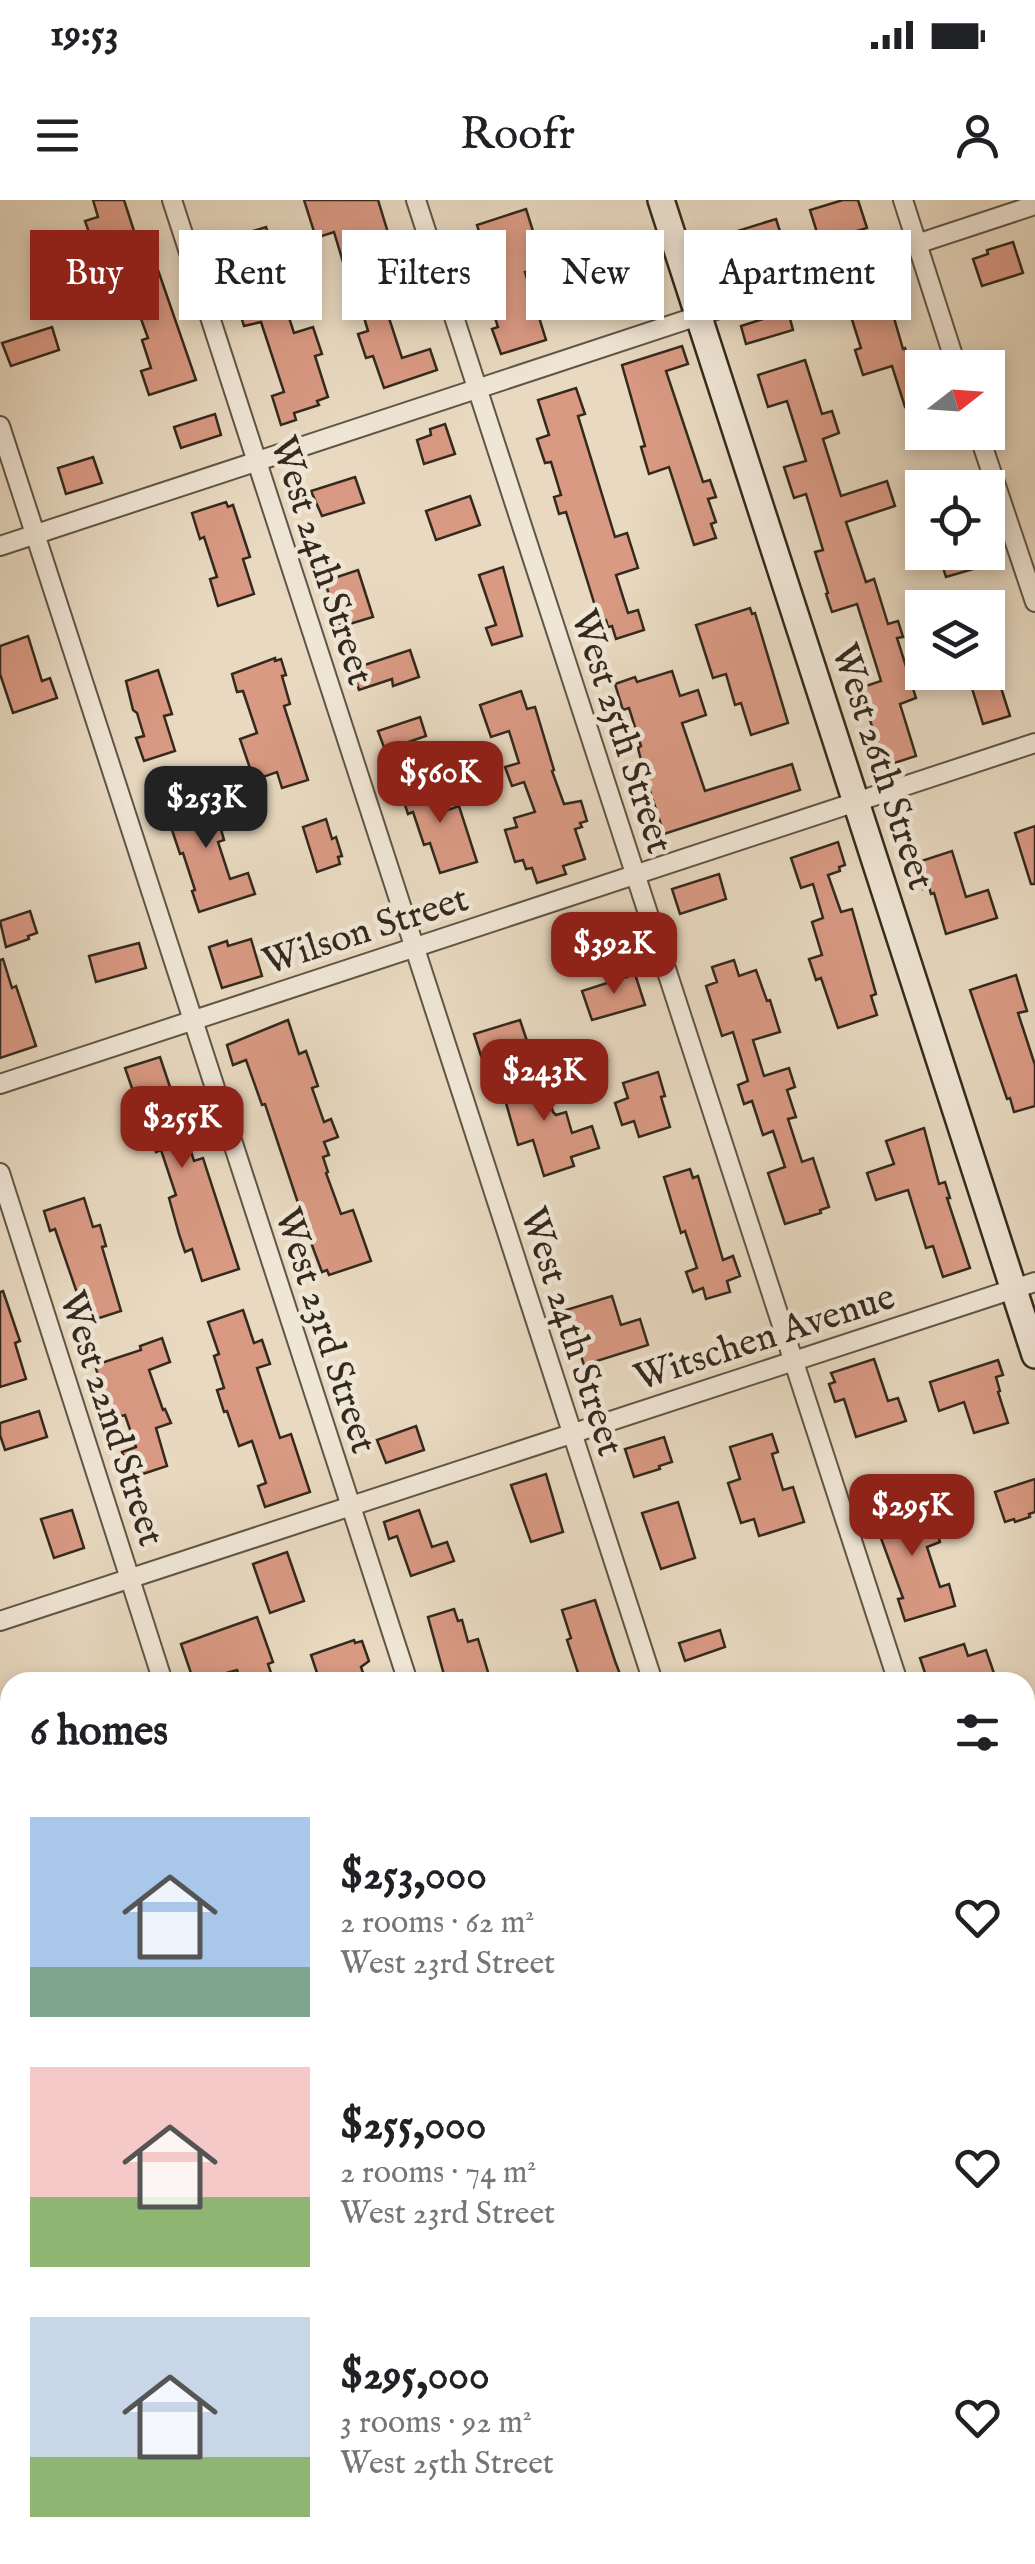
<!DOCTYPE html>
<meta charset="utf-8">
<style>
body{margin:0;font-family:"IM FELL English",serif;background:#f6f6f6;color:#202124;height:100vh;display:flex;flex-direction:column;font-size:38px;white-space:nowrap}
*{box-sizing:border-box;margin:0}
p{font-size:32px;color:#757577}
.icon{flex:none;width:55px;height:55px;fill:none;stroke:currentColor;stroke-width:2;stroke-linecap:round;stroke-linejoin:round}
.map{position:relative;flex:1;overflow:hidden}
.panel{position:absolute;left:0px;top:1472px;width:1035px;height:892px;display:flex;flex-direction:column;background:#fff;border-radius:30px 30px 0 0;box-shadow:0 5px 15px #0003}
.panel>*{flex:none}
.banner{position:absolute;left:30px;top:30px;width:975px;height:90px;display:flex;gap:20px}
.needle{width:65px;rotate:73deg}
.fabs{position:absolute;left:905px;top:150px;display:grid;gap:20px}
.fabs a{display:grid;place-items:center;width:100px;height:100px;border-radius:0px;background:#fff;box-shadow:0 5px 15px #0003;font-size:50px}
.price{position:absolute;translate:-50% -85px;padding:0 22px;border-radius:20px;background:#8f2418;color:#fff;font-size:32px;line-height:65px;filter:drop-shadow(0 2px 5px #0008)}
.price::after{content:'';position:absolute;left:50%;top:60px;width:30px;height:22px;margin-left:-15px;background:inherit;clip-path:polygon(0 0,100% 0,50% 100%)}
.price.on{background:#222;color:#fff}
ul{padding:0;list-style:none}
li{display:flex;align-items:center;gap:30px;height:250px;padding:0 30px}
li span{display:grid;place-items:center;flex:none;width:280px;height:200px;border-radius:0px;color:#555}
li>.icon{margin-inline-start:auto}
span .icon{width:120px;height:120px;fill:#fffc;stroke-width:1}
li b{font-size:42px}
h2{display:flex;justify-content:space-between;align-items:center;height:120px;padding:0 30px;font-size:42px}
.chip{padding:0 35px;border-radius:0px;background:#fff;box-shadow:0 5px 15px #0003;font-size:35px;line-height:90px}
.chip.on{background:#8f2418;color:#fff}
.status{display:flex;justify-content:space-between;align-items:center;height:70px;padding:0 50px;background:#fff;direction:ltr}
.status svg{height:28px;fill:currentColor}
header{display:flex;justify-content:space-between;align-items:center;height:130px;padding:0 30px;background:#fff;font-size:45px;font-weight:600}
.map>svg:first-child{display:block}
.building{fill:#d99983;stroke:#33291d;stroke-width:2.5}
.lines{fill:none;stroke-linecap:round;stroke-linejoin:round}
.lane-casing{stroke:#605546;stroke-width:14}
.street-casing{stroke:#605546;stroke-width:22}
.secondary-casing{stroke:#33291d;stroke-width:30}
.lane{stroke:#f0e6d6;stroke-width:9}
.street{stroke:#f0e6d6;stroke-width:18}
.secondary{stroke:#f0e6d6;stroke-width:25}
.labels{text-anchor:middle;stroke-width:9;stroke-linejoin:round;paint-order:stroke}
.street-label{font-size:38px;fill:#33291d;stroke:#f0e6d6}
</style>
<div class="status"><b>19:53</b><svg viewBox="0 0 49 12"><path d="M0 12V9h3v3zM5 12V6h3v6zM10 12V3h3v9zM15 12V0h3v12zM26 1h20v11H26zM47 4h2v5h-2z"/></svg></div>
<header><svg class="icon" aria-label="menu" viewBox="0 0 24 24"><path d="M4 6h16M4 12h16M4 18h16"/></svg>Roofr<svg class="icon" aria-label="person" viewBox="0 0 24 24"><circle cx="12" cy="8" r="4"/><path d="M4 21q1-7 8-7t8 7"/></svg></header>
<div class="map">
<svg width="1035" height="2364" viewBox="0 0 1035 2364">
<rect width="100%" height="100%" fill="#e8d9c0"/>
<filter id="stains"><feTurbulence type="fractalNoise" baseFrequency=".002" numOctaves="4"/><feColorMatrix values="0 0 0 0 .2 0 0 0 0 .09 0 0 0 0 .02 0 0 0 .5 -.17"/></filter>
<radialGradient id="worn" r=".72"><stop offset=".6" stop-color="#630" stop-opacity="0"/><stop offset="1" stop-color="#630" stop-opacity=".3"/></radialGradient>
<!-- building -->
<g class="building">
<polygon points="93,0 124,0 134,31 125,34 138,74 157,67 196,180 149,195 141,171 151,168 142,140 148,138 136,105 120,111 110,85 113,83 100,42 93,44 85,21 98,17"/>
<polygon points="304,0 378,0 392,46 385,48 396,81 389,83 399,112 388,115 402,158 430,149 437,170 384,188 373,156 366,158 358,134 368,131 361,107 372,104 357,58 343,62 334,32 316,38"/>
<polygon points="843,0 858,0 867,28 820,42 810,10"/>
<polygon points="526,9 544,66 525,72 546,140 501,154 492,129 498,127 486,90 496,87 477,25"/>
<polygon points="776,19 788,56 727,73 715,38"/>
<polygon points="266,27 274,51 229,65 221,41"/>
<polygon points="1013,42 1023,73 982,86 973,59 988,54 987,50"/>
<polygon points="258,89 261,99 281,93 294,133 313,127 322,154 315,156 328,197 317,201 319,205 294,213 296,220 281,225 272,196 284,192 261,122 244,126 235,97"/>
<polygon points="864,96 895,108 894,118 903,149 905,148 913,172 918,171 922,184 922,201 905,207 892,166 863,175 855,150 861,148 848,107"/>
<polygon points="788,111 793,130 746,144 741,126"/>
<polygon points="52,127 59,150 11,166 2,143"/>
<polygon points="682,146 688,164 666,171 703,282 710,280 716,297 708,299 716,322 711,324 716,338 694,345 669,267 649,274 641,247 645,246 622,165"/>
<polygon points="805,160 822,214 832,211 839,233 823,239 841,296 887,281 895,306 846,322 866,382 874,379 888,424 898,421 903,437 897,438 916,498 900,504 916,556 885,566 868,514 862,516 854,490 881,481 857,404 832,412 826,394 828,393 815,352 823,350 806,294 794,298 784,267 806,261 787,201 768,207 758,175"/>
<polygon points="576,188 585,214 578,216 615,337 627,333 638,368 616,375 628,413 638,410 644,430 616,439 612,426 608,427 606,420 600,422 566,312 559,314 554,297 561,295 551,262 545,263 537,239 549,235 538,200"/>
<polygon points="215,214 221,235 181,248 174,227"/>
<polygon points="445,224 455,254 424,264 417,240 431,235 430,229"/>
<polygon points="93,257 102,283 66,294 58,268"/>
<polygon points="355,277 364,303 322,316 311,291"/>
<polygon points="470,296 480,325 436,340 426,311"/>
<polygon points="226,302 228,307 233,305 250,357 243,359 254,394 218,406 210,379 217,377 204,337 200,339 192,313"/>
<polygon points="972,352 977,368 946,377 941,361"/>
<polygon points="503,367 522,436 492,445 486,428 496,425 479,375"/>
<polygon points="358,370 373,417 343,426 342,424 338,426 325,381"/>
<polygon points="750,408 752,414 755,413 788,523 751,535 741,503 735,505 726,474 713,478 696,425"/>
<polygon points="28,436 42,481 50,478 57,498 13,513 0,474 0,446"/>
<polygon points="410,450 419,477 393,486 392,479 359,490 352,469"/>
<polygon points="275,458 275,461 281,459 286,475 282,476 290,504 284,506 308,580 282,588 277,572 254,580 240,539 257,533 243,491 237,492 232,474"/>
<polygon points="158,470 172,514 164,516 175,551 144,561 136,538 144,536 137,513 133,510 126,481"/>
<polygon points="672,471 680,496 698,490 706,515 682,523 705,591 792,564 800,590 664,634 645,576 638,548 641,546 629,508 623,510 615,484 635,477 637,482"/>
<polygon points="967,472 996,472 1010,516 983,524"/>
<polygon points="521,491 527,509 535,507 554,570 552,571 564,604 581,601 587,621 580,623 582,627 575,629 585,659 563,666 566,674 537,683 532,668 526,669 523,660 515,662 505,630 517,627 514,618 535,612 524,582 512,586 505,567 519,563 509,531 491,537 480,505"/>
<polygon points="420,517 426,536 385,550 378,531"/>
<polygon points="437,578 448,610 459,606 477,662 440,673 430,643 424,645 413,612 408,614 400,590"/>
<polygon points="208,584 224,640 218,642 230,679 248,673 255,694 199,712 192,691 195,690 183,653 180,654 172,630 183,626 173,595"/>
<polygon points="326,619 332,639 336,637 342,656 338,657 340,664 317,672 303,627"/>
<polygon points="1035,626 1035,684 1031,684 1015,633"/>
<polygon points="838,642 845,665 839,667 840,671 828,675 841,712 852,709 876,794 871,796 877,815 838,828 821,778 816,780 809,759 822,755 812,722 823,718 813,684 801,688 791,658"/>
<polygon points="952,651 966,697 988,690 997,718 946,734 934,693 931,694 929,687 923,689 915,663"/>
<polygon points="719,674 726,699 680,714 672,689"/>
<polygon points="30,711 37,733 28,736 29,739 6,747 0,721"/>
<polygon points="251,739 262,776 222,788 209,747 227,741 228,746"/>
<polygon points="139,743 146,768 96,782 89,756"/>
<polygon points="3,759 12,788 16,786 36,846 0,858 0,760"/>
<polygon points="734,760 739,776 756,770 767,801 770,800 780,832 753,840 764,876 789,868 795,887 787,890 796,917 788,919 802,962 813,958 829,1007 820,1010 821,1013 785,1024 768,973 785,967 773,931 763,935 752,901 744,904 738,885 748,881 733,832 722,836 706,786 717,782 712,767"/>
<polygon points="635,774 645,805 592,820 582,791"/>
<polygon points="1016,775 1027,811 1018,813 1035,865 1035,906 1014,912 1010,898 1007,899 970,790"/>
<polygon points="288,820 299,854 306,851 318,886 312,888 324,922 331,919 338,937 324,942 329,955 323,957 328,972 326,973 341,1014 353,1010 371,1061 329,1075 327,1070 322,1072 313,1048 265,904 262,905 246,860 233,865 227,845"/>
<polygon points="520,820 527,841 481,856 474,834"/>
<polygon points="160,857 174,899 182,897 187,912 179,914 194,961 203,958 239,1069 202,1081 192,1049 185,1052 179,1034 169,998 176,995 161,950 156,952 148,928 137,932 130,914 140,911 125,868"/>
<polygon points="539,870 553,912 556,915 566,912 572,933 592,926 599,948 571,957 574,966 544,976 533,940 518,945 500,882"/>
<polygon points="658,872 665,896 661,897 670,927 639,937 634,921 622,925 615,903 628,898 623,883"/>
<polygon points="924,928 939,984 945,982 950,998 947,998 970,1068 943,1077 933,1046 926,1048 908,990 876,1000 867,973 894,964 886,941"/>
<polygon points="690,969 693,978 698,976 723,1060 733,1056 740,1076 727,1081 730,1092 706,1099 703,1088 693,1092 686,1072 697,1068 685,1031 681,1033 664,977"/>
<polygon points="84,998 93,1027 100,1025 106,1046 102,1047 121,1111 87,1122 55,1029 50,1031 44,1011"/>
<polygon points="3,1091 20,1141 15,1143 26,1179 0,1187 0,1092"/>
<polygon points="612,1096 621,1125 640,1119 648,1145 584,1165 566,1110"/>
<polygon points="243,1110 254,1143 262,1140 270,1164 257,1168 280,1238 291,1234 310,1292 265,1307 258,1286 266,1283 252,1241 239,1246 227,1211 224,1212 217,1190 224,1188 214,1156 219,1154 208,1122"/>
<polygon points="162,1138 170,1162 149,1170 163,1210 165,1209 171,1223 156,1228 167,1266 131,1278 122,1252 136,1247 125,1215 111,1219 95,1165 141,1150 140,1146"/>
<polygon points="874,1159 888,1201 898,1198 906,1221 856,1237 844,1199 835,1202 829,1184 835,1182 831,1173"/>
<polygon points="998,1160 1003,1175 996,1177 1000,1191 998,1192 1008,1223 974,1233 964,1202 939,1211 930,1182"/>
<polygon points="39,1211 47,1237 5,1250 0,1235 0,1223"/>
<polygon points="416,1226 424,1250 386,1263 377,1240"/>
<polygon points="772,1234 778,1252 772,1254 783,1290 793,1287 804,1322 759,1336 754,1319 741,1323 728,1283 740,1279 730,1247"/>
<polygon points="664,1237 672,1262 659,1266 660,1269 634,1277 625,1249"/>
<polygon points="546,1274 563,1332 531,1342 511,1285"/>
<polygon points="1035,1279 1035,1312 1029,1314 1030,1317 1015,1322 1014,1319 1005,1322 995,1292"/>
<polygon points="913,1297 922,1323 933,1320 940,1342 927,1347 940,1387 949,1384 955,1406 905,1421 898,1399 903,1398 871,1311"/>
<polygon points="678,1302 695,1358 661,1369 642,1313"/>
<polygon points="72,1310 84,1348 54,1358 41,1319"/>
<polygon points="419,1310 432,1347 447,1342 454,1361 411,1376 397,1336 389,1339 384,1322"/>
<polygon points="287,1352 304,1401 270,1413 253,1364"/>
<polygon points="595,1400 615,1461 623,1482 581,1482 567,1440 571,1438 562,1410"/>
<polygon points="454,1409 458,1421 462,1420 468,1442 478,1439 491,1482 446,1482 428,1417"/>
<polygon points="257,1417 273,1462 268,1464 274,1482 241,1482 237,1470 194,1482 181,1444"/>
<polygon points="720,1430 725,1447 685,1461 679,1443"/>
<polygon points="354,1440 355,1443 362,1441 369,1461 361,1467 366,1482 320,1482 311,1455"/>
<polygon points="964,1444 968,1456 986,1450 997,1482 928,1482 920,1458"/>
</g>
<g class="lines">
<defs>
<polyline id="lane" points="834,2364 837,2361 853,2355"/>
<g id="street">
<polyline points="172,0 653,1482"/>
<polyline points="416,0 898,1482"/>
<polyline points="903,0 957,168"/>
<polyline points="0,226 408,1482"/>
<polyline points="978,232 1035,402"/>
<polyline points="0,346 1035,5"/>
<polyline points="0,884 1035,543"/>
<polyline points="0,973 163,1482"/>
<polyline points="0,1421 1035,1082"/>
<polyline points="1025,1621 1035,1617"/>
<polyline points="0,1729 10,1760"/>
<polyline points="1025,1874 1035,1904"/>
<polyline points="0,1960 10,1957"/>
<polyline points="202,2355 204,2364"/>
<polyline points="693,2355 696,2364"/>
</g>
<g id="secondary">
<polyline points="661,0 1035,1155"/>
<polyline points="1025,2165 1035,2161"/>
<polyline points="1025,2334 1035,2323"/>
<polyline points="421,2364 448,2355"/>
<polyline points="999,2364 1007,2355"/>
</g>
</defs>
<!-- lane casing -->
<use href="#lane" class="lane-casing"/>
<!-- street casing -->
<use href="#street" class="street-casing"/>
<!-- secondary casing -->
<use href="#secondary" class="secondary-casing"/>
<!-- lane -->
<use href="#lane" class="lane"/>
<!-- street -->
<use href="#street" class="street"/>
<!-- secondary -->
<use href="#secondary" class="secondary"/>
</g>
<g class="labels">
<!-- street labels -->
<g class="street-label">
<text transform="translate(323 360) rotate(72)" y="13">West 24th Street</text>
<text transform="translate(623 531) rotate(72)" y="13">West 25th Street</text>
<text transform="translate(884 566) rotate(72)" y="13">West 26th Street</text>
<text transform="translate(365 729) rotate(-18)" y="13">Wilson Street</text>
<text transform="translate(327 1130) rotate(72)" y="13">West 23rd Street</text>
<text transform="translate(573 1131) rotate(72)" y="13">West 24th Street</text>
<text transform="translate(764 1136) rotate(-18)" y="13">Witschen Avenue</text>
<text transform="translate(113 1218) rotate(72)" y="13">West 22nd Street</text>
</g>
</g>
<rect width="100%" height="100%" filter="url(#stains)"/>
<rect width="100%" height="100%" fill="url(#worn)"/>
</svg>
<div class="fabs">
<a><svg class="needle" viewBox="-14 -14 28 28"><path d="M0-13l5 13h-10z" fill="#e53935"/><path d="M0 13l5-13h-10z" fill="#757577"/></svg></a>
<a><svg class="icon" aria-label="locate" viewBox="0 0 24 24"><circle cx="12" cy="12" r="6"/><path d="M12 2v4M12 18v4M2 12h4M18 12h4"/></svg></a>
<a><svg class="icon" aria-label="layers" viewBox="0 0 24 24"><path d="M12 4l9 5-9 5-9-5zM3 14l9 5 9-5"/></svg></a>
</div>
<b class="price" style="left:440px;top:626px">$560K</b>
<b class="price on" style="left:206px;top:651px">$253K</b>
<b class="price" style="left:614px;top:797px">$392K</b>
<b class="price" style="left:544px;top:924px">$243K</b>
<b class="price" style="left:182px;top:971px">$255K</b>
<b class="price" style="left:912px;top:1359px">$295K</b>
<div class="banner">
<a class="chip on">Buy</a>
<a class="chip">Rent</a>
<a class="chip">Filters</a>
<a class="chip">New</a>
<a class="chip">Apartment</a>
</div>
<section class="panel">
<h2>6 homes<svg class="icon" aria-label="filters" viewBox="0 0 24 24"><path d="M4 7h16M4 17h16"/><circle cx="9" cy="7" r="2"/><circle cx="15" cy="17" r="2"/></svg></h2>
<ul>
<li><span style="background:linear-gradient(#a9c7e8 75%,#7fa58c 0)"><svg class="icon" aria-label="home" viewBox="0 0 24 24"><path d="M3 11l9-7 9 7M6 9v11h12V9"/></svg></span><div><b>$253,000</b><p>2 rooms · 62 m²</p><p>West 23rd Street</p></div><svg class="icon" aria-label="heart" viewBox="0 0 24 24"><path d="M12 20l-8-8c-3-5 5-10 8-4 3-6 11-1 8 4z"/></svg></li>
<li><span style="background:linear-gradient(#f6c9c9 65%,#8fb573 0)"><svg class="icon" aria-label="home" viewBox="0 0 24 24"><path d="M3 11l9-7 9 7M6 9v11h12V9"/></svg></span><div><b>$255,000</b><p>2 rooms · 74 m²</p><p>West 23rd Street</p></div><svg class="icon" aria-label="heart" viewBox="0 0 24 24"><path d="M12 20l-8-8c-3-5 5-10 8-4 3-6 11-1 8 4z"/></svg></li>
<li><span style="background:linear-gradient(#c9d6e8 70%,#8fb573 0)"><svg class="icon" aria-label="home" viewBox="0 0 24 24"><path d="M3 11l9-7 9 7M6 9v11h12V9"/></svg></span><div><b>$295,000</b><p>3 rooms · 92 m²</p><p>West 25th Street</p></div><svg class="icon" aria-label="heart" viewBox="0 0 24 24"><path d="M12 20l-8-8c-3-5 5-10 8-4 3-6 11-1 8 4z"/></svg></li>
</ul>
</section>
</div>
